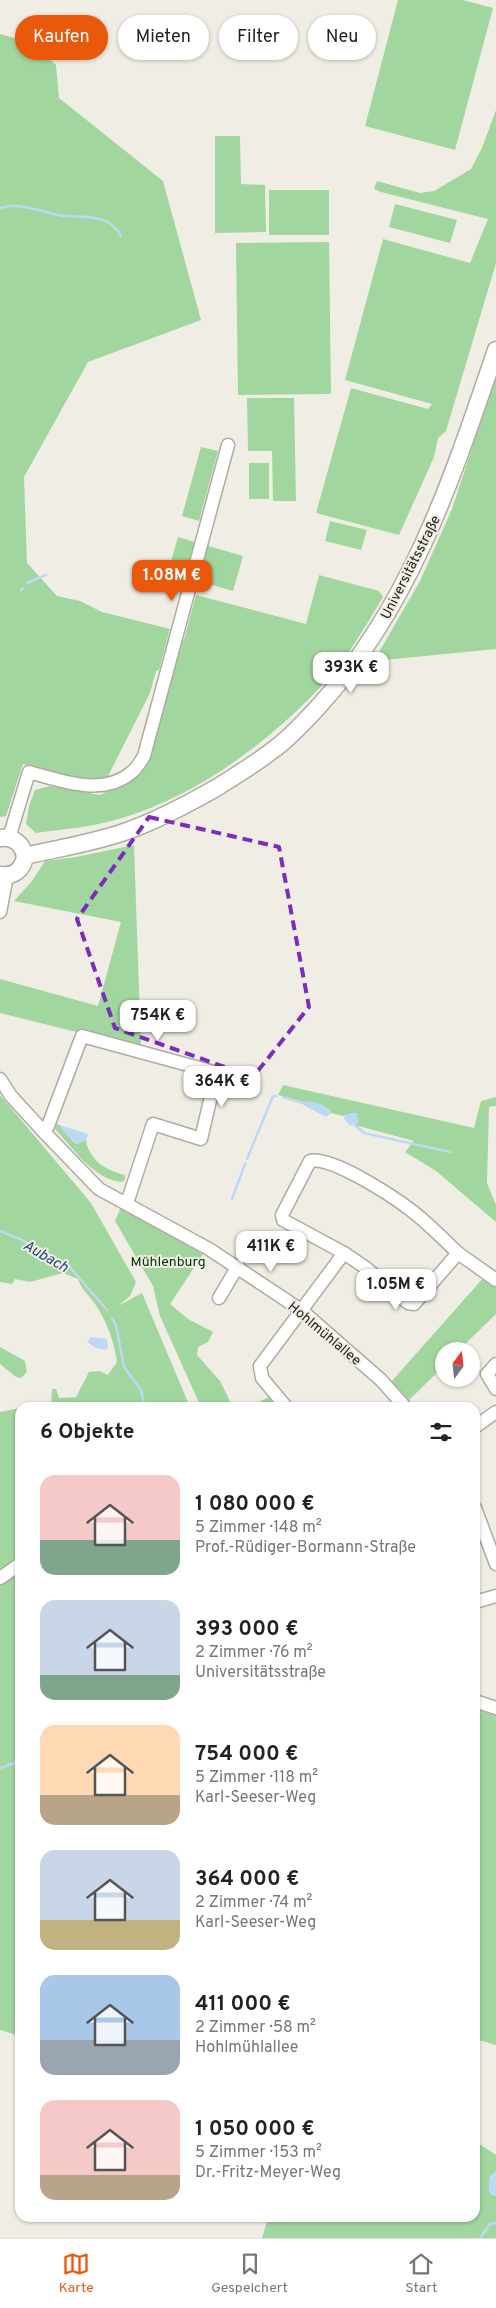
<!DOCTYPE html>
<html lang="de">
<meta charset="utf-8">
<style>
body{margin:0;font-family:Overpass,sans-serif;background:#f2f2f2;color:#222;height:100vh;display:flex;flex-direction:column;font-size:19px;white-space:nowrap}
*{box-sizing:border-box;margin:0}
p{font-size:16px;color:#767676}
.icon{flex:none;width:28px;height:28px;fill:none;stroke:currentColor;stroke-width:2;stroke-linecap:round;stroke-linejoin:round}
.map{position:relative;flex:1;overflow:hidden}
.sheet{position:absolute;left:15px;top:1402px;width:465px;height:820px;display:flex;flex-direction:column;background:#fff;border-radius:15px;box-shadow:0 1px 4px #0004}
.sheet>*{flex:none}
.guide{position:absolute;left:15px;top:15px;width:466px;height:45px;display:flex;gap:10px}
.needle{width:32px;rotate:15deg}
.buttons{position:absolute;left:435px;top:1342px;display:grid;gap:10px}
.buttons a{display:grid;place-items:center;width:45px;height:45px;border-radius:50%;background:#fff;box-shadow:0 1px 4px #0004;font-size:25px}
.price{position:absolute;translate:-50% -42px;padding:0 11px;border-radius:10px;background:#fff;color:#222;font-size:16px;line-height:32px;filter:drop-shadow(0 1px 2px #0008)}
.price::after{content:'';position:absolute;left:50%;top:30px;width:15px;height:11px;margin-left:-8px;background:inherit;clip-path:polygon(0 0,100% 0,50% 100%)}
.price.active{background:#ea580c;color:#fff}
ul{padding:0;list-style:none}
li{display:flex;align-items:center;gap:15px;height:125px;padding:0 25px}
li span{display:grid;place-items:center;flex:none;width:140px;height:100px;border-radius:15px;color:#555}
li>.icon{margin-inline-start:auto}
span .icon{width:60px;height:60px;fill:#fffc;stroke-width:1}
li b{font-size:21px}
h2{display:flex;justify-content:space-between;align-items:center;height:60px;padding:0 25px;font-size:21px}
.chip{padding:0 18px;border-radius:22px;background:#fff;box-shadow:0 1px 4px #0004;font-size:18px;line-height:45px}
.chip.active{background:#ea580c;color:#fff}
.menu{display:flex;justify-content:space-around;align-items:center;height:70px;border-top:1px solid #e0e0e0;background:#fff;font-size:14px;color:#767676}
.menu a{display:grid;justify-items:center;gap:2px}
.menu .active{color:#ea580c}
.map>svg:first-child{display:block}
.green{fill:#a1d69e}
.water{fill:#bdd8f5}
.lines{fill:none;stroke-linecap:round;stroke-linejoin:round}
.stream{stroke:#bdd8f5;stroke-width:2.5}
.minor-casing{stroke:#aeaca2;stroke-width:15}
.major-casing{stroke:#aeaca2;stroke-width:19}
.minor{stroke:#fff;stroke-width:12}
.major{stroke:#fff;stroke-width:16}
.marked{fill:none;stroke:#7b2cbf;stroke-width:4;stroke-dasharray:10 6;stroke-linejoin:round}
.labels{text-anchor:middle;stroke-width:4;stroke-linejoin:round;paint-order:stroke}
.street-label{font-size:14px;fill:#262521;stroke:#f0eee4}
.park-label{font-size:14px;fill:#003403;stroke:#f0eee4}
.water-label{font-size:15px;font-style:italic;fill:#1a4a79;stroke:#f0eee4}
</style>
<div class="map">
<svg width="496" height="2238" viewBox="0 0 496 2238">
<rect width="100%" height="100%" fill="#f0eee4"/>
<!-- green -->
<g class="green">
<polygon points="398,0 463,0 493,8 455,150 365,126"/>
<path d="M0,34l32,9 24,22 3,33 104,83 38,139 -113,42 -64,115 3,86 30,33 23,5 22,11 68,17 -11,41 -3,1 -6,22 -42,83c-27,10 -59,-4 -85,-12l-17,52 -6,1z"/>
<polygon points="496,110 496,263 446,431 438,438 434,457 399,535 316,513 351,388 428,409 432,404 345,380 383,239 470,263 488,219 381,192 374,189 377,181 420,193 434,191 471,169 482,148"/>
<polygon points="215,136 240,136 241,184 265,185 266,232 215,233"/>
<rect x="269" y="190" width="60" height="45"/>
<polygon points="395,204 457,220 450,243 389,227"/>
<polygon points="329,242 331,394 238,395 236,243"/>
<polygon points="496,375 496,649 374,661 420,581 452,509"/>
<polygon points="247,398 294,398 296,501 273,501 272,451 248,451"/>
<polygon points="201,447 218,451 199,521 182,516"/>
<rect x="249" y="463" width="20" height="36"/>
<polygon points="330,521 367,530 361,550 325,541"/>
<polygon points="178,537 195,542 188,570 170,565"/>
<polygon points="205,545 243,556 233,591 195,580"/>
<path d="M319,575l60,16 4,6c-15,25 -31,53 -50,76 -54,62 -131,121 -211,145 -28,9 -57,11 -86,15l-10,-9 3,-18 6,-16 15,-4 50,9 25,-13 24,-50 36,-96 11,-41 110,29z"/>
<polygon points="134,845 141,1048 0,1013 0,979 98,1006 121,922 14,901 32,881 45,861 76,857"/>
<polygon points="283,1085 474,1128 481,1101 496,1097 496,1106 489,1107 487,1183 496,1205 496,1222 436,1171 405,1152 414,1141 355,1125 359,1121 345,1115 343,1116 331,1113 329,1109 278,1095"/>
<path d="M0,1095l91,108 45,79 -6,14 -12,10 24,-13 48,114h-139l1,-18h4l3,9 17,-1 13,-25 10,-1 9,4 9,-13c-3,-21 -10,-40 -22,-58 -6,-9 -14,-15 -17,-25l-15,-6 -33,9 -15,-3 -3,5 -12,-2z"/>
<path d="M56,1124l4,1c4,7 10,15 17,19l9,-4c3,20 19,30 39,35v5l-3,2c-28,-2 -49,-34 -67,-53z"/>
<polygon points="121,1207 203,1254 170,1304 188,1319 213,1332 208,1342 198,1347 197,1355 220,1381 233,1407 220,1407 213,1403 212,1407 201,1407 160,1316 153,1286 115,1221"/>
<polygon points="485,1276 496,1285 496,1314 458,1351 444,1351 444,1366 409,1400 391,1382"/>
<polygon points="0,1347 25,1361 27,1372 21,1378 16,1377 0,1364"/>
<polygon points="271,1396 281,1408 246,1408"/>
<polygon points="20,1408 20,1564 0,1578 0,1412"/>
<polygon points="20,1570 20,2036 0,2030 0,1584"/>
<polygon points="475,1705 496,1712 496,2045 475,2039"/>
<polygon points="475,2141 496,2155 496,2171 490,2177 490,2194 496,2196 496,2238 262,2238 268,2218 475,2218"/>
</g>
<!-- water -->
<g class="water">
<path d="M305,1101c9,1 22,3 26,12l-5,4 -23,-12z"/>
<polygon points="351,1113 357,1113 359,1122 350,1126 344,1119 345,1115"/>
<path d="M60,1125l28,9 -2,6 -8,4c-8,-4 -14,-11 -18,-19z"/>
<polygon points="91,1337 107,1339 108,1347 106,1350 96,1348 87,1342"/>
<path d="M496,2171v25l-6,-2c-3,-10 -1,-16 6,-23z"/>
</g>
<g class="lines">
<!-- stream -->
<g class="stream">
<path d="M0,208c18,-6 41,3 58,7 17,3 34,-1 50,7 6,4 10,8 13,14"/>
<polyline points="27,583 46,575"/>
<polyline points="21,590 23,588"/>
<polyline points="283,1097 303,1103"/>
<polyline points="355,1125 364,1133 450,1152"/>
<polyline points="247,1159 273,1096 276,1096"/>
<polyline points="232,1199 245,1164"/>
<polyline points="0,1231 20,1239 68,1265 107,1310"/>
<polyline points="112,1318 116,1325 124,1367 141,1390 145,1408"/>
<polyline points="0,1768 20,1761"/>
<polyline points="480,2238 490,2224 496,2223"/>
</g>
<defs>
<g id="minor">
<path d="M9,838l20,-66c32,9 74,25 103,0 5,-4 9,-11 12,-16l84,-311"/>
<polyline points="0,912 7,876"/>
<polyline points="0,1079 11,1096 43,1131 99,1189 209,1249 301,1310 381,1380 406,1408"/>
<polyline points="43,1131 48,1126 82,1036 214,1072 215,1079 201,1139 153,1124 127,1203"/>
<path d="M344,1253l-61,-33 -1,-5 28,-54c22,-5 84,36 102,50 17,13 31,28 46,42"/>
<polyline points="219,1298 238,1266"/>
<polyline points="496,1364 487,1374 496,1389"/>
<polyline points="287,1408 262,1378 260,1366 344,1253 366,1268 408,1303 414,1304 458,1253 496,1280"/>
<polyline points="475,1427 496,1412"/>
<polyline points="475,1508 496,1564"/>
<polyline points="0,1578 20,1564"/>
<polyline points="475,1602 496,1596"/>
<polyline points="475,1701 496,1708"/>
</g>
<g id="major">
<path d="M0,838c13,-2 22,5 25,18 -2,14 -11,21 -25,19"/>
<path d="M25,856c34,-8 69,-13 102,-25 31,-11 61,-27 89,-43 19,-12 39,-24 57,-38 17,-12 32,-29 46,-44 92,-100 134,-230 177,-356"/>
</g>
</defs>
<!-- minor casing -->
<use href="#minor" class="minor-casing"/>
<!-- major casing -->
<use href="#major" class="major-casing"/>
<!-- minor -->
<use href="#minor" class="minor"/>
<!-- major -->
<use href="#major" class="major"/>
</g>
<!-- marked area -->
<path class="marked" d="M149,817l130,30 30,160 -56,70 -138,-49 -38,-109z"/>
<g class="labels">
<!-- street labels -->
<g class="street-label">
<text transform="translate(410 567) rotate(-63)" y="5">Universitätsstraße</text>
<text transform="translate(325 1333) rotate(40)" y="5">Hohlmühlallee</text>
</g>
<!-- park labels -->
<g class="park-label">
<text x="168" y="1266">Mühlenburg</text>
</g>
<!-- water labels -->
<g class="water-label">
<text transform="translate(46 1256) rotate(30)" y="5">Aubach</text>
</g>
</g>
</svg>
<div class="buttons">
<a><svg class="needle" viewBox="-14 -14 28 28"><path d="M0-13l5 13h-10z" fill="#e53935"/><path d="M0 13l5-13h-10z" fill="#767676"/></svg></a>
</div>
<b class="price active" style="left:172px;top:602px">1.08M €</b>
<b class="price" style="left:351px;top:694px">393K €</b>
<b class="price" style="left:158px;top:1042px">754K €</b>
<b class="price" style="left:222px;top:1108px">364K €</b>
<b class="price" style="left:271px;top:1273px">411K €</b>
<b class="price" style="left:396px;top:1311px">1.05M €</b>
<div class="guide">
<a class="chip active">Kaufen</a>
<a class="chip">Mieten</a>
<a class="chip">Filter</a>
<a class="chip">Neu</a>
</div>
<section class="sheet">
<h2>6 Objekte<svg class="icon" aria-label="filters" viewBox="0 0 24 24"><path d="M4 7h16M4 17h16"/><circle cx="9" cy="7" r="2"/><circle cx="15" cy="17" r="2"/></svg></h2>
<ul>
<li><span style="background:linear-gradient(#f6c9c9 65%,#7fa58c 0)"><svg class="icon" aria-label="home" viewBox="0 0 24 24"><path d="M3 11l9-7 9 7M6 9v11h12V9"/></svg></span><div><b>1 080 000 €</b><p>5 Zimmer · 148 m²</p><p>Prof.-Rüdiger-Bormann-Straße</p></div></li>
<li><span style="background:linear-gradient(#c9d6e8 75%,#7fa58c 0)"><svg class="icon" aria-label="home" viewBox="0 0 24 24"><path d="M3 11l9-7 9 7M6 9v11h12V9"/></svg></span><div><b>393 000 €</b><p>2 Zimmer · 76 m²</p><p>Universitätsstraße</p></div></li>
<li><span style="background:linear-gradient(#ffd9b3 70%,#b9a48a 0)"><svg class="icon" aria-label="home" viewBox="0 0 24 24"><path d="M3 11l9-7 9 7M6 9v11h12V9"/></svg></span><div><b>754 000 €</b><p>5 Zimmer · 118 m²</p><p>Karl-Seeser-Weg</p></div></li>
<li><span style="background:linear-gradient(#c9d6e8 70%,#c2b280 0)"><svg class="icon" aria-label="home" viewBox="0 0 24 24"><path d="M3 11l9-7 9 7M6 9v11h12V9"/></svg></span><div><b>364 000 €</b><p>2 Zimmer · 74 m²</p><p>Karl-Seeser-Weg</p></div></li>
<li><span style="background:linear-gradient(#a9c7e8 65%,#9aa5b1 0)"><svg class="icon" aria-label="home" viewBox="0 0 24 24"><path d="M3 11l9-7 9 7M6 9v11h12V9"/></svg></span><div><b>411 000 €</b><p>2 Zimmer · 58 m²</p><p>Hohlmühlallee</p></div></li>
<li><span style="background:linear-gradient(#f6c9c9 75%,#b9a48a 0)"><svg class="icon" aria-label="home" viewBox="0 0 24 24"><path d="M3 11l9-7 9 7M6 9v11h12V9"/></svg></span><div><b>1 050 000 €</b><p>5 Zimmer · 153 m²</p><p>Dr.-Fritz-Meyer-Weg</p></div></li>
</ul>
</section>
</div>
<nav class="menu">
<a class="active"><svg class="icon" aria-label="map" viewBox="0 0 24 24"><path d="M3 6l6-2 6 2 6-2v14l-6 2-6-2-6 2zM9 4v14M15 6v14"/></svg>Karte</a>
<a><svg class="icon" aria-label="saved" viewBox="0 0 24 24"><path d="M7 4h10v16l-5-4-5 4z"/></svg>Gespeichert</a>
<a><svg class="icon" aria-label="home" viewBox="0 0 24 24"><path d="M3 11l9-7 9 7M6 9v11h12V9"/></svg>Start</a>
</nav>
